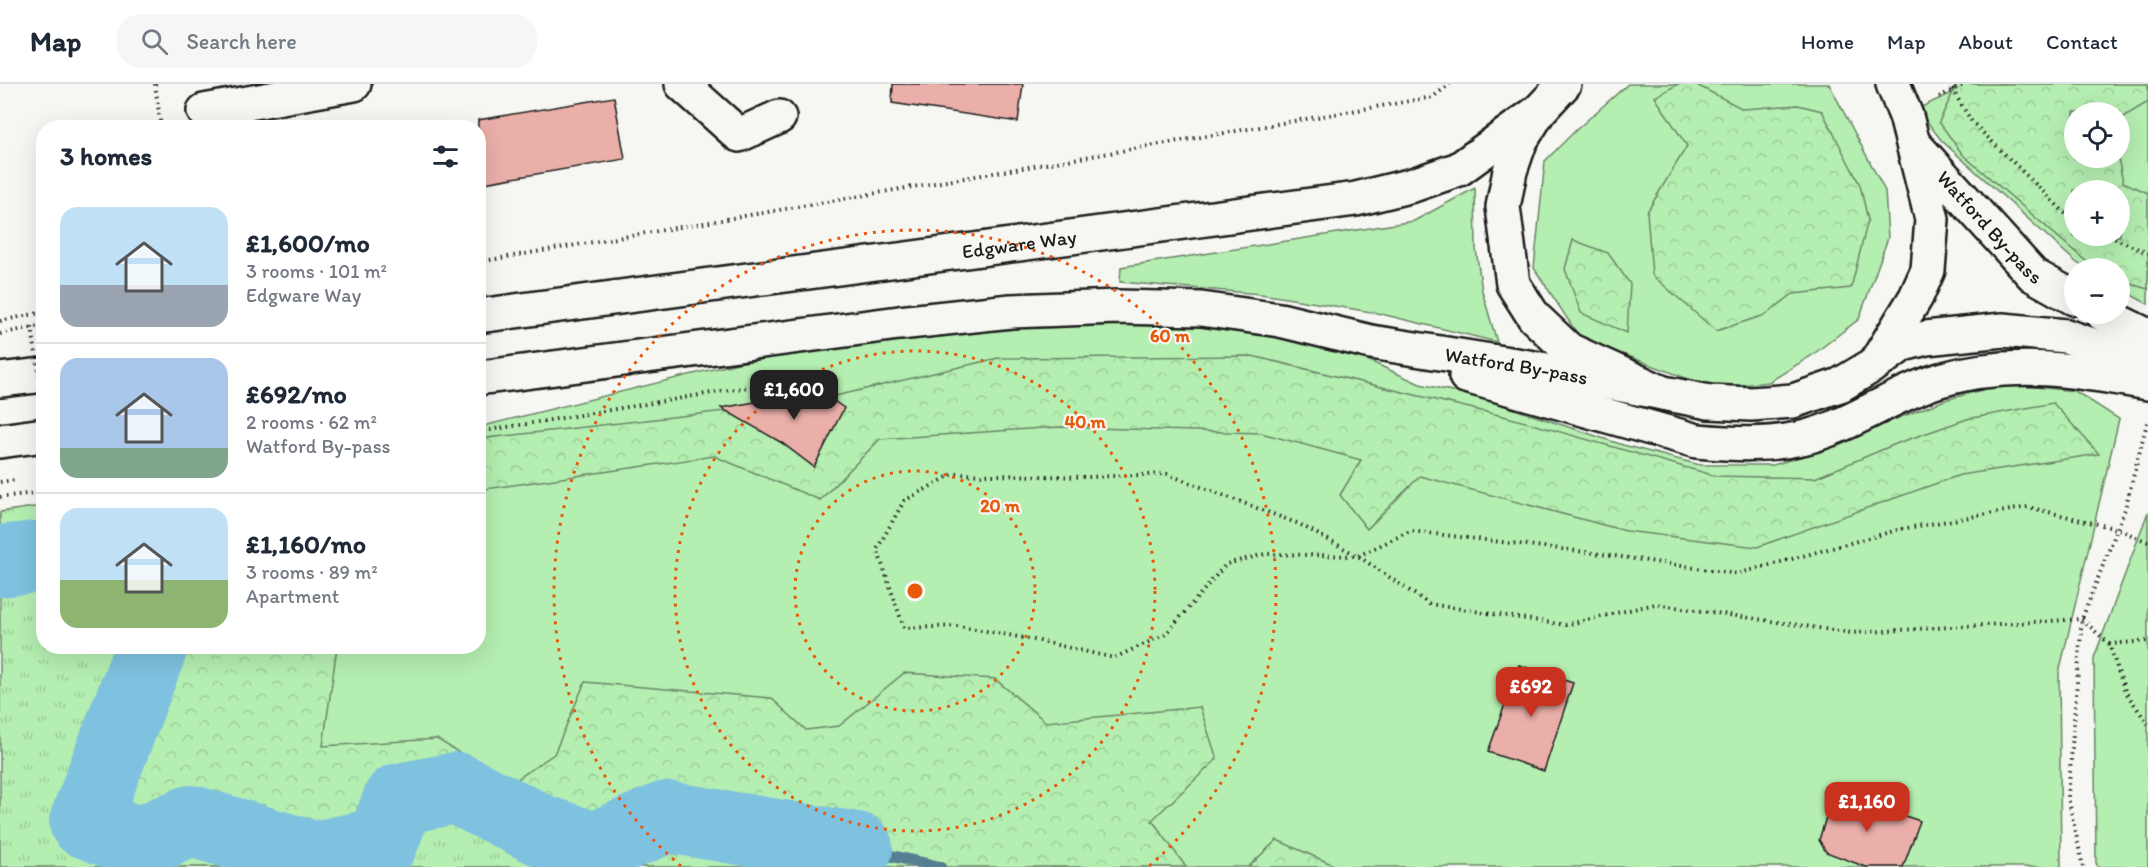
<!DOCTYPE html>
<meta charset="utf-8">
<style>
body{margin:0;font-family:Itim,sans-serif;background:#f6f6f7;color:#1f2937;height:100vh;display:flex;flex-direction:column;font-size:22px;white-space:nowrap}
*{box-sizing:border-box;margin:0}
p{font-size:20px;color:#747a83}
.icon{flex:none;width:33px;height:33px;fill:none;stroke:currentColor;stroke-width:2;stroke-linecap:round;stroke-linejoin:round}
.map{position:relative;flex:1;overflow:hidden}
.panel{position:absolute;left:36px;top:36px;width:450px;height:534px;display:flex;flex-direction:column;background:#fff;border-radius:24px;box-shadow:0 6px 24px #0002}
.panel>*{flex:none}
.fabs{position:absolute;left:2064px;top:18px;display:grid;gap:12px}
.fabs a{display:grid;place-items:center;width:66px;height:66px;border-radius:50%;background:#fff;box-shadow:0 6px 24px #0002;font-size:30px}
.price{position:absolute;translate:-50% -51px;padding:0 14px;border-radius:12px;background:#c8321e;color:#fff;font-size:20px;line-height:39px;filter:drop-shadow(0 2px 3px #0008)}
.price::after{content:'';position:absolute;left:50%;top:36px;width:18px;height:14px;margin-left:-9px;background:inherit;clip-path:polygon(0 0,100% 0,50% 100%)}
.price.selected{background:#222;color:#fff}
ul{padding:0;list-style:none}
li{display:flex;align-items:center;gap:18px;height:150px;padding:0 24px}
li+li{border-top:2px solid #e0e1e3}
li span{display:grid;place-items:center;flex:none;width:168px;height:120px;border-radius:18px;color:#555}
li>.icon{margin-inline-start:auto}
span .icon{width:72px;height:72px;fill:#fffc;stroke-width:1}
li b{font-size:26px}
h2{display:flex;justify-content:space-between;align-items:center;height:72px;padding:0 24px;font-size:26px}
header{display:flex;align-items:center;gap:36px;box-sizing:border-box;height:84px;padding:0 30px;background:#fff;border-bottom:2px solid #e0e1e3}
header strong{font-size:28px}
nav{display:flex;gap:33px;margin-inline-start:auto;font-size:21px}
.search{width:420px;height:54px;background:#f6f6f7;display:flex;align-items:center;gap:15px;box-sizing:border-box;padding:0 21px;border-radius:24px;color:#747a83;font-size:22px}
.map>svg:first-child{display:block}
.green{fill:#b5eeb1;stroke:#688566;stroke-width:1.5;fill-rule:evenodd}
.forest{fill:url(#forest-crowns);stroke:#688566;stroke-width:1.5;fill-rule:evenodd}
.park{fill:url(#park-tufts);stroke:#688566;stroke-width:1.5}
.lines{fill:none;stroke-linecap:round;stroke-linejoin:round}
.stream{stroke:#578092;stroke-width:12}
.river{stroke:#7fc2e0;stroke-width:72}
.building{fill:#eaafa9;stroke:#1c1c1c;stroke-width:1.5}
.minor-casing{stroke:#1c1c1c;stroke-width:38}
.trunk-casing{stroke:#1c1c1c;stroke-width:38}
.path{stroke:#1c1c1c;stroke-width:4;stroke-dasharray:1.5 4.5;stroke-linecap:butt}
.minor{stroke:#f6f6f2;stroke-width:33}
.trunk{stroke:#f6f6f2;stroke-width:33}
.path-bridge{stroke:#1c1c1c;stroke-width:4;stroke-dasharray:1.5 4.5;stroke-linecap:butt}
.ring{fill:none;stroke:#e8590c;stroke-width:3;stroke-dasharray:3 6}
.labels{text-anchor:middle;stroke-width:4.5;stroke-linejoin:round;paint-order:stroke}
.street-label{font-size:20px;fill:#1c1c1c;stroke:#f6f6f2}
.centre{fill:#e8590c;stroke:#f6f6f2;stroke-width:3}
.ring-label{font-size:18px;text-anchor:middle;font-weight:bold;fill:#e8590c;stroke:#f6f6f2;stroke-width:4.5;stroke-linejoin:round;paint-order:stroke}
</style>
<header>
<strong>Map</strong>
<div class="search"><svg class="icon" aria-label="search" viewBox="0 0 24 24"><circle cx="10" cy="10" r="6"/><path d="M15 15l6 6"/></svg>Search here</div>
<nav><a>Home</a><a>Map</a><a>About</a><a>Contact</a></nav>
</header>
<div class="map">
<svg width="2148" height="783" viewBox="0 0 2148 783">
<defs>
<pattern id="forest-crowns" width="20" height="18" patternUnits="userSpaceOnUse" patternTransform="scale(1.5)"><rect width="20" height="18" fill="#b5eeb1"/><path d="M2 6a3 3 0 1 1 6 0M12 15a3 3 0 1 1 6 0" fill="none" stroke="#9bcc98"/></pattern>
<pattern id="park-tufts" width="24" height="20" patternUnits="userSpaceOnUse" patternTransform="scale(1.5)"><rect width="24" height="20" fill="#b5eeb1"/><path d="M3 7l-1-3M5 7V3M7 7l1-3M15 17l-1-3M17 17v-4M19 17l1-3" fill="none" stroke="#9bcc98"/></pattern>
</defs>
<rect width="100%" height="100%" fill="#f6f6f2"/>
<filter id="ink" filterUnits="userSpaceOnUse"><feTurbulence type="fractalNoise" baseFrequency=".0167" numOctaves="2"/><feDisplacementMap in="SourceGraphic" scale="12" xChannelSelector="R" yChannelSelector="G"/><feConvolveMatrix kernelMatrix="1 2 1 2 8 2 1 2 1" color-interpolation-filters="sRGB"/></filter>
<g filter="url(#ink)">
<!-- green -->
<g class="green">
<polygon points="1628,0 1829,0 1885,107 1888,154 1859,235 1811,272 1769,298 1712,304 1580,254 1534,184 1545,77 1576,46"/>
<path d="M1971,0h177v220l-28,-15v-21h-34l-9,-5 -135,-122 -25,-32zM2074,28h46v46h-46zM2074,106h46v46h-46z"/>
<polygon points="1475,104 1476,165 1482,207 1497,258 1377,229 1261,210 1120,198 1121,183 1414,137"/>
<polygon points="1280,236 1420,300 1475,312 1623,361 1700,381 1773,381 1840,361 1891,337 1945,316 2004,300 2075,307 2119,335 2059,589 2061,783 820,783 94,728 152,563 478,562 479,343 899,239"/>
<polygon points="2148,428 2148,783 2098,783 2096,779 2094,574"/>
</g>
<!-- forest -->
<g class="forest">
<polygon points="1678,0 1695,0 1743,25 1798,21 1822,27 1860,101 1868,136 1851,204 1793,210 1765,231 1716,247 1652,191 1647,128 1687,62 1655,13"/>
<path d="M1957,0h191v18l-28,17v-7h-46v46h44l5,24 25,11v96l-28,-8v-13h-26l-131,-113 -24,-33zM2120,106v46h-46v-46z"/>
<polygon points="1573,156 1608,169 1630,200 1627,249 1581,229 1565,185"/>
<polygon points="1252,272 1507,333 1716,392 1815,394 1898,359 1967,335 2053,319 2099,370 1960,391 1757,463 1626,447 1420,392 1367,445 1340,411 1361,376 1261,349 1059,343 880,355 820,416 714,372 479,406 478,355 814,317 998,274"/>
<polygon points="0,449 44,562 337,563 323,662 437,655 510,700 554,670 585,598 771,614 806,646 839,642 904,589 995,595 1046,638 1200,623 1217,675 1152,736 1186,783 26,783"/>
<polygon points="1277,756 1338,783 1248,783"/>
</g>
<!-- park -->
<path class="park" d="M41,422l3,3v137l108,1 -29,102 -26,52 -3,11 2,12c30,31 58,-2 91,1 15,1 30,7 44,10 27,7 55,12 82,18 14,0 23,-6 36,-11 12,-4 29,1 36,-12 4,-7 3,-20 3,-29l5,-3c31,-8 65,-22 97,-9l67,49 23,8 14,2 27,-17 16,-1 26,-18 21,3 54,19 57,8 2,13c10,0 18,2 23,12h-820v-355z"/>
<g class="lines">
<!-- stream -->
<polyline class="stream" points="857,764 940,783"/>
<!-- river -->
<g class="river">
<polyline points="0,477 44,472"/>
<polyline points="152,562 85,738 138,759 191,737 314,773 382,759 399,715 456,704 543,747 594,764 667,733 857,764 846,783"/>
</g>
</g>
<!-- building -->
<g class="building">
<polygon points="893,0 1023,0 1018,38 892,19"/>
<polygon points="614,13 625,75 478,100 478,36"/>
<polygon points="819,307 844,324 814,383 782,359 721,324"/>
<polygon points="1519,581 1573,599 1544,687 1488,668"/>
<polygon points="1834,708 1920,737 1903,783 1866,783 1826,768 1819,756"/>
</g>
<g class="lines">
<defs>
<g id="minor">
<polyline points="682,0 739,51 779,33"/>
<polyline points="204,27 354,0"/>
</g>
<g id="trunk">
<polyline points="1564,0 1539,27 1520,58 1510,87 1503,123 1513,200 1534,233 1569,266 1663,309 1709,318 1751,320 1793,317 1840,301 1875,280 1916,213 1928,186 1932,135 1906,32 1893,0"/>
<path id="s1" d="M1915,61l118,130 41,23"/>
<polyline points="2103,230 2148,252"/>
<path id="s2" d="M478,232l878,-117 57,-14 46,-16 80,-58"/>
<polyline points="1877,279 1903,260 1926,254 2003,246 2066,252 2148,280"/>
<path d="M1466,292l231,65c36,3 70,5 105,-3 48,-11 91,-44 138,-58 72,-21 137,-10 208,3"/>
<path id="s3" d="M478,294l421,-55 112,-12 107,-4 83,2 79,11 91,22 182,29 110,22"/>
<polyline points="0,296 44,291"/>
<polyline points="0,357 44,351"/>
</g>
</defs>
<!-- minor casing -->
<use href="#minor" class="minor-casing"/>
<!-- trunk casing -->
<use href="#trunk" class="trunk-casing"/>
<!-- path -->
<g class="path">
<polyline points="155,0 161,44"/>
<polyline points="1949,0 1972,38 2070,134 2074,136"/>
<polyline points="1939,13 1965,0"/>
<polyline points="2109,152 2148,169"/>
<polyline points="478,178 1433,13 1450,0"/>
<polyline points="0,237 44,228"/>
<polyline points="0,250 44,241"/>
<polyline points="478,348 790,296 791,289"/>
<polyline points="0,398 16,396"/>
<polyline points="0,413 44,408"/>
<polyline points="2148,458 2118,445 2028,423 1901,445 1737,490 1594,469 1410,447 1358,472 1265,470 1226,480 1166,550 1114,574 1035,556 959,542 904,544 877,465 904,417 953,390 1087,393 1167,390 1299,440 1358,472 1429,520 1565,541 1655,520 1852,549 2082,535 2109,560 2125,607 2148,640"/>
<polyline points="2109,560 2148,557"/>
<polyline points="2083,783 2068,713 2082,535 2125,425 2148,335"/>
</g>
<!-- minor -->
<use href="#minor" class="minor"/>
<!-- trunk -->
<use href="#trunk" class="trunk"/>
<!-- path-bridge -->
<polyline class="path-bridge" points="32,243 44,324"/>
</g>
</g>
<!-- distance rings -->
<g class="ring">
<circle cx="915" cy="507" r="120"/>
<circle cx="915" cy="507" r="240"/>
<path d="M681 782A361 361 0 1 1 1149 782"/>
</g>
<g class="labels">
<!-- street labels -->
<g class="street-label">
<text dy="7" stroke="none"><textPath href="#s1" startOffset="111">Watford By-pass</textPath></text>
<text dy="7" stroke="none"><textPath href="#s2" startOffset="546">Edgware Way</textPath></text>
<text dy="7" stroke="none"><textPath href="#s3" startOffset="1048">Watford By-pass</textPath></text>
</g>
</g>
<circle cx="915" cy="507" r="9" class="centre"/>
<g class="ring-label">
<text x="1170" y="258">60 m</text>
<text x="1085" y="344">40 m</text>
<text x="1000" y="428">20 m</text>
</g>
</svg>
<div class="fabs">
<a><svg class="icon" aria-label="locate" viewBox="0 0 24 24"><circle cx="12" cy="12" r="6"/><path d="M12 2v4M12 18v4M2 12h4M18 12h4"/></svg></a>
<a>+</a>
<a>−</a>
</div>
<b class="price selected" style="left:794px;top:337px">£1,600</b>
<b class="price" style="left:1531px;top:634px">£692</b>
<b class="price" style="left:1867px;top:749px">£1,160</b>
<section class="panel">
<h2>3 homes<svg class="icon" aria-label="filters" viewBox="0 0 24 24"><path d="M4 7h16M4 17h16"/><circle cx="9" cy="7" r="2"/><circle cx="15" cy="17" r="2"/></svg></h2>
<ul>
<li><span style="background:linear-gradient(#bfe0f5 65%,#9aa5b1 0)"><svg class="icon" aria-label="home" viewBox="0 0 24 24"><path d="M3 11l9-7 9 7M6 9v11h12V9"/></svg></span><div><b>£1,600/mo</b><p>3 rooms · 101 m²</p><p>Edgware Way</p></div></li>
<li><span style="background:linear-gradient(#a9c7e8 75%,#7fa58c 0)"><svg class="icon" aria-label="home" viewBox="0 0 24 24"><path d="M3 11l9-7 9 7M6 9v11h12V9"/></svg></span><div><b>£692/mo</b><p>2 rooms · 62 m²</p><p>Watford By-pass</p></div></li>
<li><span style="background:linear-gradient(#bfe0f5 60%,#8fb573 0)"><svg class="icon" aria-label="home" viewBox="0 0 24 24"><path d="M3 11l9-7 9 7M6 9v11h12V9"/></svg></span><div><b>£1,160/mo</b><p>3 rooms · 89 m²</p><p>Apartment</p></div></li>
</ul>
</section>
</div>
